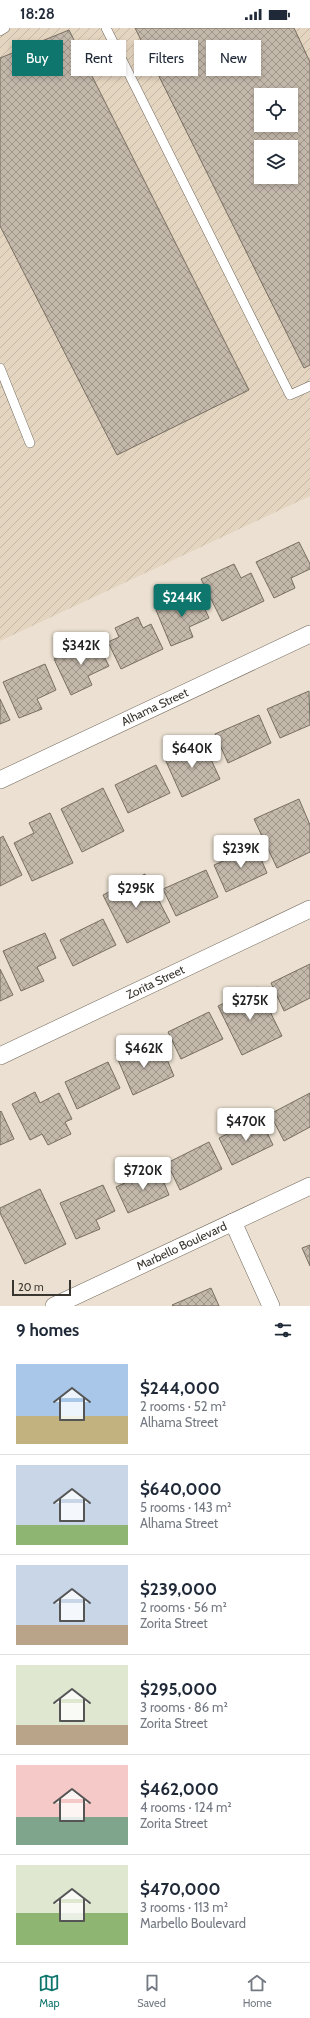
<!DOCTYPE html>
<meta charset="utf-8">
<style>
body{margin:0;font-family:Cabin,sans-serif;background:#f6f6f7;color:#1f2937;height:100vh;display:flex;flex-direction:column;font-size:15px;white-space:nowrap}
*{box-sizing:border-box;margin:0}
p{font-size:13px;color:#747a83}
.icon{flex:none;width:22px;height:22px;fill:none;stroke:currentColor;stroke-width:2;stroke-linecap:round;stroke-linejoin:round}
.map{position:relative;height:1278px;overflow:hidden}
.side{display:flex;flex-direction:column;background:#fff;flex:1}
.side>*{flex:none}
.banner{position:absolute;left:12px;top:12px;width:286px;height:36px;display:flex;gap:8px}
.tools{position:absolute;left:254px;top:60px;display:grid;gap:8px}
.tools a{display:grid;place-items:center;width:44px;height:44px;border-radius:0px;background:#fff;box-shadow:0 2px 6px #0003;font-size:20px}
.scale{position:absolute;left:12px;bottom:10px;width:59px;box-sizing:border-box;padding-left:4px;border:2px solid #39352f;border-top:0;font-size:11px;line-height:14px;white-space:nowrap;color:#39352f;-webkit-text-stroke:3px #ebe0d1;paint-order:stroke}
.price{position:absolute;translate:-50% -34px;padding:0 9px;border-radius:4px;background:#fff;color:#222;font-size:13px;line-height:26px;filter:drop-shadow(0 1px 2px #0008)}
.price::after{content:'';position:absolute;left:50%;top:24px;width:12px;height:9px;margin-left:-6px;background:inherit;clip-path:polygon(0 0,100% 0,50% 100%)}
.price.selected{background:#0f766e;color:#fff}
ul{padding:0;list-style:none}
li{display:flex;align-items:center;gap:12px;height:100px;padding:0 16px}
li+li{border-top:1px solid #e0e1e3}
li span{display:grid;place-items:center;flex:none;width:112px;height:80px;border-radius:0px;color:#555}
li>.icon{margin-inline-start:auto}
span .icon{width:48px;height:48px;fill:#fffc;stroke-width:1}
li b{font-size:17px}
h2{display:flex;justify-content:space-between;align-items:center;height:48px;padding:0 16px;font-size:17px}
.pill{padding:0 14px;border-radius:0px;background:#fff;box-shadow:0 2px 6px #0003;font-size:14px;line-height:36px}
.pill.selected{background:#0f766e;color:#fff}
.status{display:flex;justify-content:space-between;align-items:center;height:28px;padding:0 20px;background:#fff;direction:ltr}
.status svg{height:11px;fill:currentColor}
.tabs{display:flex;justify-content:space-around;align-items:center;height:56px;border-top:1px solid #e0e1e3;background:#fff;font-size:11px;color:#747a83}
.tabs a{display:grid;justify-items:center;gap:2px}
.tabs .selected{color:#0f766e}
.map>svg:first-child{display:block}
.industrial{fill:url(#industrial-furrows);fill-rule:evenodd}
.building{fill:url(#building-cross-hatch);stroke:#786f61;fill-rule:evenodd}
.lines{fill:none;stroke-linecap:round;stroke-linejoin:round}
.lane-casing{stroke:#706659;stroke-width:10}
.street-casing{stroke:#706659;stroke-width:18}
.lane{stroke:#fff;stroke-width:9}
.street{stroke:#fff;stroke-width:17}
.labels{text-anchor:middle;stroke-width:3;stroke-linejoin:round;paint-order:stroke}
.street-label{font-size:12px;fill:#39352f;stroke:#ebe0d1}
</style>
<div class="status"><b>18:28</b><svg viewBox="0 0 49 12"><path d="M0 12V9h3v3zM5 12V6h3v6zM10 12V3h3v9zM15 12V0h3v12zM26 1h20v11H26zM47 4h2v5h-2z"/></svg></div>
<div class="map">
<svg width="310" height="1278" viewBox="0 0 310 1278">
<defs>
<pattern id="industrial-furrows" width="10" height="10" patternUnits="userSpaceOnUse"><rect width="10" height="10" fill="#e4d5c0"/><path d="M-1 1l2-2M0 10L10 0M9 11l2-2" fill="none" stroke="#c4b7a5"/></pattern>
<pattern id="building-cross-hatch" width="8" height="8" patternUnits="userSpaceOnUse"><rect width="8" height="8" fill="#c3b8aa"/><path d="M0 0l8 8M0 8l8-8" fill="none" stroke="#9f968b"/></pattern>
</defs>
<rect width="100%" height="100%" fill="#ebe0d1"/>
<!-- industrial -->
<path class="industrial" d="M0,0h310v468l-310,145zM261,67h30v30h-30zM261,119h30v30h-30z"/>
<!-- building -->
<g class="building">
<path d="M135,0h159l16,34v303l-6,3zM261,67h30v30h-30zM261,119h30v30h-30z"/>
<polygon points="69,2 249,362 117,427 0,198 0,30"/>
<polygon points="299,514 310,536 310,541 291,550 295,560 274,570 256,534"/>
<polygon points="234,536 241,550 251,545 264,573 222,593 201,551"/>
<polygon points="197,564 209,590 189,599 193,609 171,618 156,582"/>
<polygon points="138,589 143,600 151,596 163,621 121,641 108,614 119,609 115,600"/>
<polygon points="95,611 109,638 88,648 92,657 71,667 54,631"/>
<polygon points="45,636 56,662 37,671 42,681 19,690 3,654"/>
<polygon points="309,663 310,697 280,710 267,681"/>
<polygon points="0,671 10,692 0,696"/>
<polygon points="259,687 271,715 228,735 215,706"/>
<polygon points="203,714 220,751 182,769 165,731"/>
<polygon points="156,737 170,765 128,785 115,757"/>
<polygon points="103,760 124,803 82,824 61,781"/>
<polygon points="299,771 310,797 310,824 277,840 254,791"/>
<polygon points="50,785 73,835 32,853 14,815 34,805 29,795"/>
<polygon points="3,808 22,847 0,858 0,810"/>
<polygon points="256,819 267,845 226,864 214,837"/>
<polygon points="206,842 218,869 176,888 163,861"/>
<polygon points="145,846 170,894 127,915 103,867"/>
<polygon points="103,891 116,917 73,938 60,912"/>
<polygon points="45,905 56,930 37,939 44,953 21,963 3,923"/>
<polygon points="310,936 310,970 284,983 271,955"/>
<polygon points="0,941 13,967 0,973"/>
<polygon points="258,959 282,1008 242,1027 218,978"/>
<polygon points="209,984 223,1011 181,1031 168,1004"/>
<polygon points="138,1017 144,1031 163,1022 174,1048 133,1067 116,1027"/>
<polygon points="108,1034 120,1060 77,1081 65,1054"/>
<polygon points="35,1064 40,1075 59,1065 72,1091 65,1094 71,1106 48,1117 42,1106 30,1112 12,1076"/>
<polygon points="310,1065 310,1099 284,1113 270,1086"/>
<polygon points="1,1083 14,1111 0,1117 0,1084"/>
<polygon points="260,1090 273,1117 232,1137 219,1110"/>
<polygon points="209,1114 222,1141 180,1162 167,1135"/>
<polygon points="158,1140 169,1167 128,1185 116,1159"/>
<polygon points="103,1157 115,1183 96,1192 100,1201 76,1211 60,1175"/>
<polygon points="40,1161 66,1216 25,1236 0,1185 0,1180"/>
<polygon points="310,1217 310,1238 302,1220"/>
<polygon points="211,1260 219,1278 173,1278 172,1277"/>
</g>
<g class="lines">
<defs>
<g id="lane">
<polyline points="106,0 290,367 310,358"/>
<polyline points="0,3 5,0"/>
<polyline points="0,340 30,415"/>
</g>
<g id="street">
<path id="s1" d="M0,752l310,-146"/>
<path id="s2" d="M0,1028l310,-147"/>
<polyline points="233,1194 271,1278"/>
<path id="s3" d="M54,1278l256,-120"/>
</g>
</defs>
<!-- lane casing -->
<use href="#lane" class="lane-casing"/>
<!-- street casing -->
<use href="#street" class="street-casing"/>
<!-- lane -->
<use href="#lane" class="lane"/>
<!-- street -->
<use href="#street" class="street"/>
</g>
<g class="labels">
<!-- street labels -->
<g class="street-label">
<text dy="4" stroke="none"><textPath href="#s1" startOffset="171">Alhama Street</textPath></text>
<text dy="4" stroke="none"><textPath href="#s2" startOffset="172">Zorita Street</textPath></text>
<text dy="4" stroke="none"><textPath href="#s3" startOffset="141">Marbello Boulevard</textPath></text>
</g>
</g>
</svg>
<div class="tools">
<a><svg class="icon" aria-label="locate" viewBox="0 0 24 24"><circle cx="12" cy="12" r="6"/><path d="M12 2v4M12 18v4M2 12h4M18 12h4"/></svg></a>
<a><svg class="icon" aria-label="layers" viewBox="0 0 24 24"><path d="M12 4l9 5-9 5-9-5zM3 14l9 5 9-5"/></svg></a>
</div>
<div class="scale">20 m</div>
<b class="price selected" style="left:182px;top:590px">$244K</b>
<b class="price" style="left:81px;top:638px">$342K</b>
<b class="price" style="left:192px;top:741px">$640K</b>
<b class="price" style="left:241px;top:841px">$239K</b>
<b class="price" style="left:136px;top:881px">$295K</b>
<b class="price" style="left:250px;top:993px">$275K</b>
<b class="price" style="left:144px;top:1041px">$462K</b>
<b class="price" style="left:246px;top:1114px">$470K</b>
<b class="price" style="left:143px;top:1163px">$720K</b>
<div class="banner">
<a class="pill selected">Buy</a>
<a class="pill">Rent</a>
<a class="pill">Filters</a>
<a class="pill">New</a>
</div>
</div>
<section class="side">
<h2>9 homes<svg class="icon" aria-label="filters" viewBox="0 0 24 24"><path d="M4 7h16M4 17h16"/><circle cx="9" cy="7" r="2"/><circle cx="15" cy="17" r="2"/></svg></h2>
<ul>
<li><span style="background:linear-gradient(#a9c7e8 65%,#c2b280 0)"><svg class="icon" aria-label="home" viewBox="0 0 24 24"><path d="M3 11l9-7 9 7M6 9v11h12V9"/></svg></span><div><b>$244,000</b><p>2 rooms · 52 m²</p><p>Alhama Street</p></div></li>
<li><span style="background:linear-gradient(#c9d6e8 75%,#8fb573 0)"><svg class="icon" aria-label="home" viewBox="0 0 24 24"><path d="M3 11l9-7 9 7M6 9v11h12V9"/></svg></span><div><b>$640,000</b><p>5 rooms · 143 m²</p><p>Alhama Street</p></div></li>
<li><span style="background:linear-gradient(#c9d6e8 75%,#b9a48a 0)"><svg class="icon" aria-label="home" viewBox="0 0 24 24"><path d="M3 11l9-7 9 7M6 9v11h12V9"/></svg></span><div><b>$239,000</b><p>2 rooms · 56 m²</p><p>Zorita Street</p></div></li>
<li><span style="background:linear-gradient(#dfe7d0 75%,#b9a48a 0)"><svg class="icon" aria-label="home" viewBox="0 0 24 24"><path d="M3 11l9-7 9 7M6 9v11h12V9"/></svg></span><div><b>$295,000</b><p>3 rooms · 86 m²</p><p>Zorita Street</p></div></li>
<li><span style="background:linear-gradient(#f6c9c9 65%,#7fa58c 0)"><svg class="icon" aria-label="home" viewBox="0 0 24 24"><path d="M3 11l9-7 9 7M6 9v11h12V9"/></svg></span><div><b>$462,000</b><p>4 rooms · 124 m²</p><p>Zorita Street</p></div></li>
<li><span style="background:linear-gradient(#dfe7d0 60%,#8fb573 0)"><svg class="icon" aria-label="home" viewBox="0 0 24 24"><path d="M3 11l9-7 9 7M6 9v11h12V9"/></svg></span><div><b>$470,000</b><p>3 rooms · 113 m²</p><p>Marbello Boulevard</p></div></li>
</ul>
</section>
<nav class="tabs">
<a class="selected"><svg class="icon" aria-label="map" viewBox="0 0 24 24"><path d="M3 6l6-2 6 2 6-2v14l-6 2-6-2-6 2zM9 4v14M15 6v14"/></svg>Map</a>
<a><svg class="icon" aria-label="saved" viewBox="0 0 24 24"><path d="M7 4h10v16l-5-4-5 4z"/></svg>Saved</a>
<a><svg class="icon" aria-label="home" viewBox="0 0 24 24"><path d="M3 11l9-7 9 7M6 9v11h12V9"/></svg>Home</a>
</nav>
